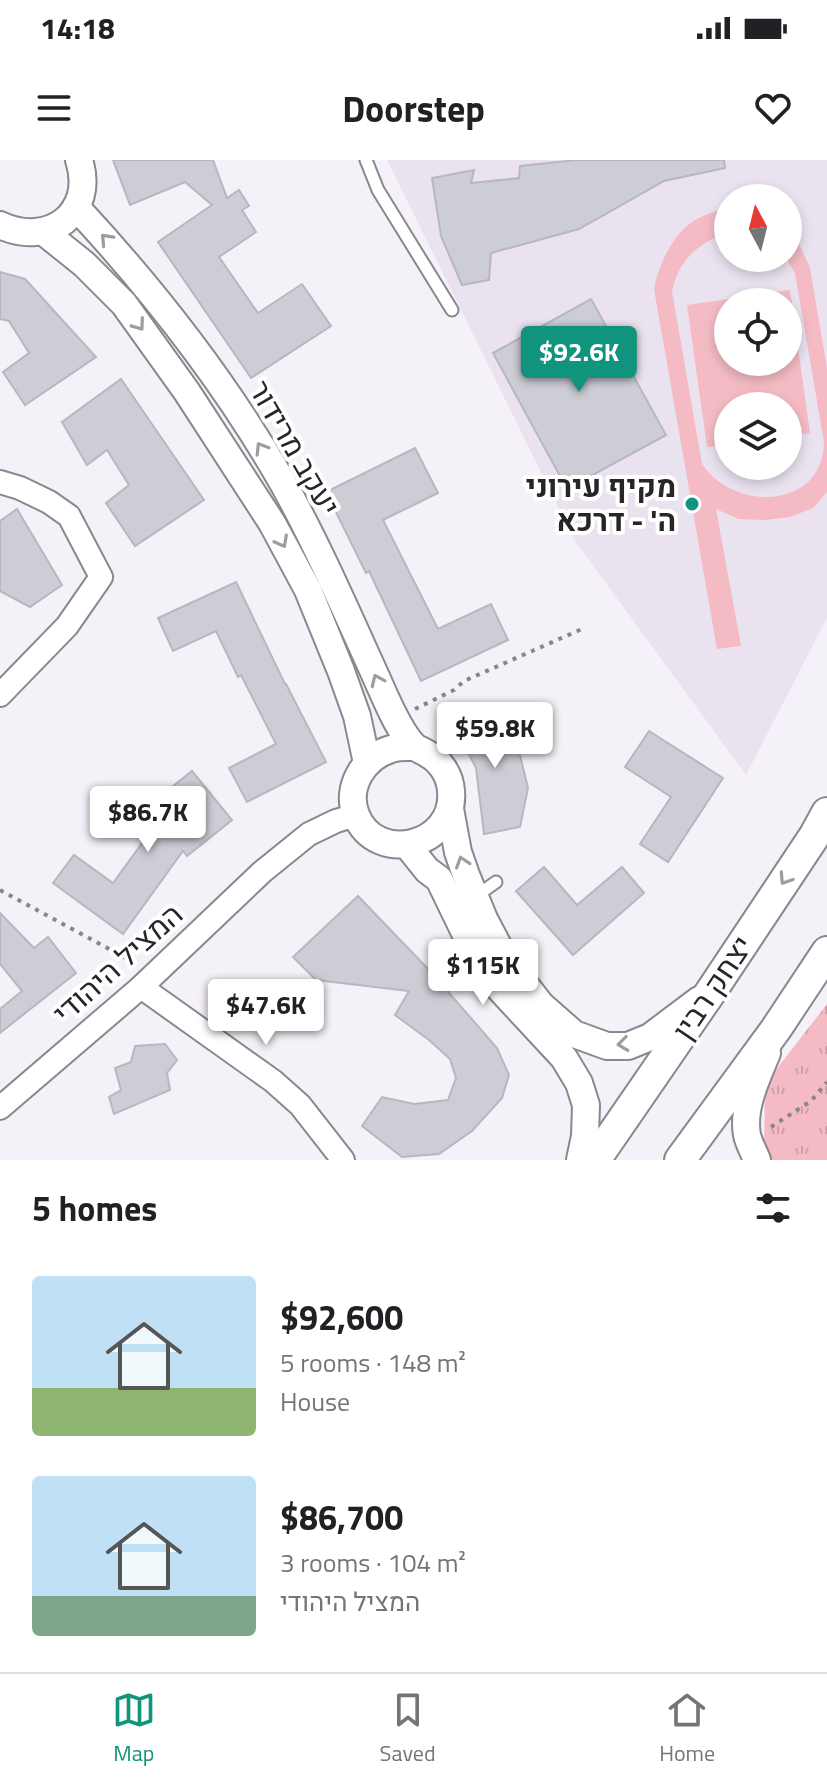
<!DOCTYPE html>
<meta charset="utf-8">
<style>
body{margin:0;font-family:"Titillium Web",Heebo,sans-serif;background:#f2f2f2;color:#202124;height:100vh;display:flex;flex-direction:column;font-size:30px;white-space:nowrap}
*{box-sizing:border-box;margin:0}
p{font-size:26px;color:#757577}
.icon{flex:none;width:44px;height:44px;fill:none;stroke:currentColor;stroke-width:2;stroke-linecap:round;stroke-linejoin:round}
.map{position:relative;height:1000px;overflow:hidden}
.details{display:flex;flex-direction:column;background:#fff;flex:1}
.details>*{flex:none}
.needle{width:52px;rotate:353deg}
.fabs{position:absolute;left:714px;top:24px;display:grid;gap:16px}
.fabs a{display:grid;place-items:center;width:88px;height:88px;border-radius:50%;background:#fff;box-shadow:0 4px 12px #0003;font-size:40px}
.price{position:absolute;translate:-50% -68px;padding:0 18px;border-radius:8px;background:#fff;color:#222;font-size:26px;line-height:52px;filter:drop-shadow(0 2px 4px #0008)}
.price::after{content:'';position:absolute;left:50%;top:48px;width:24px;height:18px;margin-left:-12px;background:inherit;clip-path:polygon(0 0,100% 0,50% 100%)}
.price.active{background:#11947d;color:#fff}
ul{padding:0;list-style:none}
li{display:flex;align-items:center;gap:24px;height:200px;padding:0 32px}
li span{display:grid;place-items:center;flex:none;width:224px;height:160px;border-radius:8px;color:#555}
li>.icon{margin-inline-start:auto}
span .icon{width:96px;height:96px;fill:#fffc;stroke-width:1}
li b{font-size:34px}
h2{display:flex;justify-content:space-between;align-items:center;height:96px;padding:0 32px;font-size:34px}
.status{display:flex;justify-content:space-between;align-items:center;height:56px;padding:0 40px;background:#fff;direction:ltr}
.status svg{height:22px;fill:currentColor}
header{display:flex;justify-content:space-between;align-items:center;height:104px;padding:0 32px;background:#fff;font-size:36px;font-weight:700}
.tabs{display:flex;justify-content:space-around;align-items:center;height:112px;border-top:2px solid #e0e0e0;background:#fff;font-size:22px;color:#757577}
.tabs a{display:grid;justify-items:center;gap:4px}
.tabs .active{color:#11947d}
.map>svg:first-child{display:block}
.built{fill:#ebe2f0;fill-rule:evenodd}
.grass{fill:url(#grass-tufts)}
.garden{fill:#f4bbc4;fill-rule:evenodd}
.building{fill:#cdcdd5;stroke:#b7b7bf;stroke-width:2}
.lines{fill:none;stroke-linecap:round;stroke-linejoin:round}
.service-casing{stroke:#8b878e;stroke-width:15}
.minor-casing{stroke:#8b878e;stroke-width:26}
.tertiary-casing{stroke:#8b878e;stroke-width:30}
.secondary-casing{stroke:#8b878e;stroke-width:34}
.path{stroke:#89868b;stroke-width:4;stroke-dasharray:4 6;stroke-linecap:butt}
.service{stroke:#fff;stroke-width:11}
.minor{stroke:#fff;stroke-width:22}
.tertiary{stroke:#fff;stroke-width:26}
.secondary{stroke:#fff;stroke-width:30}
.oneway{stroke:#9e9d9e}
.poi-dot{fill:#11947d;stroke:#fff;stroke-width:3}
.labels{text-anchor:middle;stroke-width:8;stroke-linejoin:round;paint-order:stroke}
.street-label{font-size:30px;fill:#272528;stroke:#fff}
.poi-label{font-size:30px;font-weight:bold;fill:#272528;stroke:#fff;text-anchor:end}
</style>
<div class="status"><b>14:18</b><svg viewBox="0 0 49 12"><path d="M0 12V9h3v3zM5 12V6h3v6zM10 12V3h3v9zM15 12V0h3v12zM26 1h20v11H26zM47 4h2v5h-2z"/></svg></div>
<header><svg class="icon" aria-label="menu" viewBox="0 0 24 24"><path d="M4 6h16M4 12h16M4 18h16"/></svg>Doorstep<svg class="icon" aria-label="heart" viewBox="0 0 24 24"><path d="M12 20l-8-8c-3-5 5-10 8-4 3-6 11-1 8 4z"/></svg></header>
<div class="map">
<svg width="827" height="1000" viewBox="0 0 827 1000">
<defs>
<pattern id="grass-tufts" width="24" height="20" patternUnits="userSpaceOnUse" patternTransform="scale(2)"><rect width="24" height="20" fill="#f4bbc4"/><path d="M3 7l-1-3M5 7V3M7 7l1-3M15 17l-1-3M17 17v-4M19 17l1-3" fill="none" stroke="#d1a1a8"/></pattern>
</defs>
<rect width="100%" height="100%" fill="#f5f1f8"/>
<!-- built -->
<path class="built" d="M387,0h440v458l-81,157 -171,-234zM728,38h60v60h-60zM728,142h60v60h-60zM728,246h60v60h-60z"/>
<!-- grass -->
<polygon class="grass" points="827,844 827,1000 771,1000 764,993 765,924"/>
<!-- garden -->
<g class="garden">
<path d="M728,47v25c-30,12 -49,27 -56,59l30,173c32,48 121,46 122,-22l-29,-169 -9,-15h2v-28l10,11 12,27 17,100v124l-14,16 -23,9 -25,3 -27,-1 -22,-10 25,137 -24,3 -63,-360c4,-23 18,-53 38,-67 11,-7 24,-11 36,-15z"/>
<path d="M790,130l20,143 -22,3v-30h-60v39l-21,2 -20,-142zM728,142h60v60h-60z"/>
</g>
<!-- building -->
<g class="building">
<polygon points="113,0 213,0 227,38 239,30 249,46 242,50 256,72 219,97 258,153 302,124 331,166 251,218 158,82 212,45 185,22 130,45"/>
<polygon points="577,0 724,0 725,8 664,21 579,69 491,93 489,120 462,125 441,76 432,18 474,10 471,23 519,18 520,6"/>
<polygon points="0,112 25,119 96,197 25,245 3,212 29,193 9,161 0,159"/>
<polygon points="591,139 666,275 567,329 493,193"/>
<polygon points="121,219 204,340 135,386 106,343 129,325 107,290 87,305 62,262"/>
<polygon points="415,288 438,333 383,360 438,469 491,444 508,480 421,521 369,411 366,413 326,332"/>
<polygon points="17,349 62,425 30,447 0,431 0,361"/>
<polygon points="236,422 285,524 286,524 326,602 247,642 229,608 276,584 241,515 238,517 216,471 173,491 158,458"/>
<polygon points="480,544 508,573 519,591 528,628 520,667 484,674 476,608 452,561"/>
<polygon points="649,571 723,618 668,702 640,684 671,637 625,607"/>
<polygon points="192,611 232,660 187,696 183,691 123,774 53,723 74,695 113,723 158,661 147,647"/>
<polygon points="544,707 577,745 622,707 644,733 573,795 516,731"/>
<polygon points="358,736 430,811 497,888 509,915 502,938 472,971 439,994 402,997 362,966 382,937 414,944 448,940 456,918 450,899 429,880 395,855 409,831 316,820 293,797"/>
<polygon points="0,753 34,788 48,777 76,813 0,873 0,849 22,831 0,804"/>
<polygon points="165,884 177,900 167,913 170,930 114,954 109,937 121,930 115,908 131,902 135,886"/>
</g>
<g class="lines">
<defs>
<g id="service">
<polyline points="366,0 378,30 452,150"/>
<polyline points="475,737 496,722"/>
</g>
<g id="minor">
<polyline points="0,322 20,328 49,342 69,356 101,417 67,466 0,535"/>
<polyline points="141,827 273,921 300,945 343,1000"/>
<polyline points="0,948 141,827 262,712 309,674 336,661 356,655"/>
</g>
<g id="tertiary">
<path d="M76,47c78,84 150,176 207,276 35,63 64,130 94,196 8,18 23,55 38,68 1,1 10,5 11,6 14,7 24,22 25,38 5,55 -75,75 -95,24 -11,-28 8,-58 35,-66 8,-3 16,-2 24,-2"/>
<path d="M0,65c49,23 96,-12 79,-65"/>
<polyline points="44,72 84,104 124,144 187,232 272,363 308,430 341,511 357,556 367,603"/>
<polyline points="450,649 458,692 466,715 484,759 505,799 541,845 574,874 607,886 628,886 650,877 699,840"/>
<polyline points="407,685 427,710 439,719 469,781 500,829 564,898 579,923 586,945 585,976 580,1000"/>
<path d="M757,1000c-3,-8 -8,-16 -10,-25 -5,-27 10,-58 20,-82"/>
</g>
<g id="secondary">
<polyline points="595,1000 712,830 815,675 827,653"/>
<polyline points="680,1000 776,869 827,792"/>
</g>
</defs>
<!-- service casing -->
<use href="#service" class="service-casing"/>
<!-- minor casing -->
<use href="#minor" class="minor-casing"/>
<!-- tertiary casing -->
<use href="#tertiary" class="tertiary-casing"/>
<!-- secondary casing -->
<use href="#secondary" class="secondary-casing"/>
<!-- path -->
<g class="path">
<polyline points="415,549 454,530 464,521 582,469"/>
<polyline points="0,730 135,803"/>
<polyline points="771,967 811,941 827,922"/>
</g>
<!-- service -->
<use href="#service" class="service"/>
<!-- minor -->
<use href="#minor" class="minor"/>
<!-- tertiary -->
<use href="#tertiary" class="tertiary"/>
<!-- secondary -->
<use href="#secondary" class="secondary"/>
</g>
<!-- one-way arrows -->
<defs><path id="oneway-chevron" d="M-2-3.5L2.5 0L-2 3.5" fill="none" stroke-width="1.6" stroke-linecap="round" stroke-linejoin="round" transform="scale(2)"/></defs>
<g class="oneway">
<use href="#oneway-chevron" transform="translate(106 79) rotate(-133)"/>
<use href="#oneway-chevron" transform="translate(139 165) rotate(54)"/>
<use href="#oneway-chevron" transform="translate(261 288) rotate(-122)"/>
<use href="#oneway-chevron" transform="translate(282 382) rotate(62)"/>
<use href="#oneway-chevron" transform="translate(377 520) rotate(-114)"/>
<use href="#oneway-chevron" transform="translate(462 702) rotate(-108)"/>
<use href="#oneway-chevron" transform="translate(785 719) rotate(123)"/>
<use href="#oneway-chevron" transform="translate(623 884) rotate(173)"/>
</g>
<!-- markers -->
<circle class="poi-dot" cx="692" cy="344" r="8"/>
<g class="labels">
<!-- street labels -->
<g class="street-label">
<text transform="translate(294 288) rotate(60)" y="10">יעקב מרידור</text>
<text transform="translate(118 804) rotate(-42)" y="10">המציל היהודי</text>
<text transform="translate(713 828) rotate(-56)" y="10">יצחק רבין</text>
</g>
<!-- poi labels -->
<g class="poi-label">
<text x="676" y="337">מקיף עירוני<tspan x="676" dy="34">ה' - דרכא</tspan></text>
</g>
</g>
</svg>
<div class="fabs">
<a><svg class="needle" viewBox="-14 -14 28 28"><path d="M0-13l5 13h-10z" fill="#e53935"/><path d="M0 13l5-13h-10z" fill="#757577"/></svg></a>
<a><svg class="icon" aria-label="locate" viewBox="0 0 24 24"><circle cx="12" cy="12" r="6"/><path d="M12 2v4M12 18v4M2 12h4M18 12h4"/></svg></a>
<a><svg class="icon" aria-label="layers" viewBox="0 0 24 24"><path d="M12 4l9 5-9 5-9-5zM3 14l9 5 9-5"/></svg></a>
</div>
<b class="price active" style="left:579px;top:234px">$92.6K</b>
<b class="price" style="left:495px;top:610px">$59.8K</b>
<b class="price" style="left:148px;top:694px">$86.7K</b>
<b class="price" style="left:483px;top:847px">$115K</b>
<b class="price" style="left:266px;top:887px">$47.6K</b>
</div>
<section class="details">
<h2>5 homes<svg class="icon" aria-label="filters" viewBox="0 0 24 24"><path d="M4 7h16M4 17h16"/><circle cx="9" cy="7" r="2"/><circle cx="15" cy="17" r="2"/></svg></h2>
<ul>
<li><span style="background:linear-gradient(#bfe0f5 70%,#8fb573 0)"><svg class="icon" aria-label="home" viewBox="0 0 24 24"><path d="M3 11l9-7 9 7M6 9v11h12V9"/></svg></span><div><b>$92,600</b><p>5 rooms · 148 m²</p><p>House</p></div></li>
<li><span style="background:linear-gradient(#bfe0f5 75%,#7fa58c 0)"><svg class="icon" aria-label="home" viewBox="0 0 24 24"><path d="M3 11l9-7 9 7M6 9v11h12V9"/></svg></span><div><b>$86,700</b><p>3 rooms · 104 m²</p><p>המציל היהודי</p></div></li>
</ul>
</section>
<nav class="tabs">
<a class="active"><svg class="icon" aria-label="map" viewBox="0 0 24 24"><path d="M3 6l6-2 6 2 6-2v14l-6 2-6-2-6 2zM9 4v14M15 6v14"/></svg>Map</a>
<a><svg class="icon" aria-label="saved" viewBox="0 0 24 24"><path d="M7 4h10v16l-5-4-5 4z"/></svg>Saved</a>
<a><svg class="icon" aria-label="home" viewBox="0 0 24 24"><path d="M3 11l9-7 9 7M6 9v11h12V9"/></svg>Home</a>
</nav>
